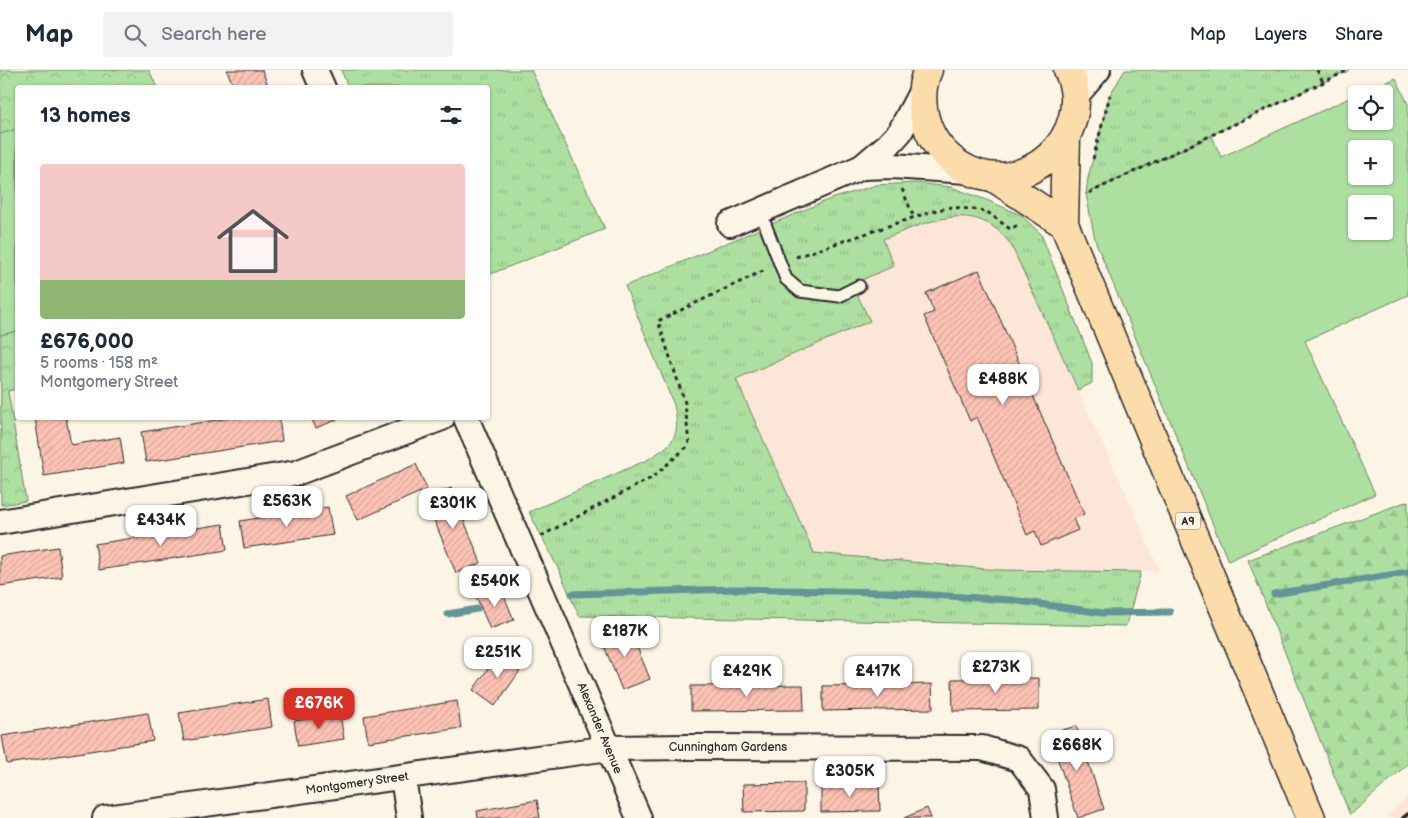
<!DOCTYPE html>
<meta charset="utf-8">
<style>
body{margin:0;font-family:"Balsamiq Sans",sans-serif;background:#f2f2f3;color:#1f2937;height:100vh;display:flex;flex-direction:column;font-size:19px;white-space:nowrap}
*{box-sizing:border-box;margin:0}
p{font-size:16px;color:#747a83}
.icon{flex:none;width:28px;height:28px;fill:none;stroke:currentColor;stroke-width:2;stroke-linecap:round;stroke-linejoin:round}
.map{position:relative;flex:1;overflow:hidden}
.side{position:absolute;left:15px;top:15px;width:475px;height:335px;display:flex;flex-direction:column;background:#fff;border-radius:5px;box-shadow:0 1px 4px #0004}
.side>*{flex:none}
.tools{position:absolute;left:1348px;top:15px;display:grid;gap:10px}
.tools a{display:grid;place-items:center;width:45px;height:45px;border-radius:5px;background:#fff;box-shadow:0 1px 4px #0004;font-size:25px}
.price{position:absolute;translate:-50% -42px;padding:0 11px;border-radius:10px;background:#fff;color:#222;font-size:16px;line-height:32px;filter:drop-shadow(0 1px 2px #0008)}
.price::after{content:'';position:absolute;left:50%;top:30px;width:15px;height:11px;margin-left:-8px;background:inherit;clip-path:polygon(0 0,100% 0,50% 100%)}
.price.current{background:#d93025;color:#fff}
ul{padding:0;list-style:none}
li{display:grid;align-content:center;gap:10px;height:265px;padding:0 25px}
li+li{border-top:1px solid #e0e1e3}
li span{display:grid;place-items:center;height:155px;border-radius:5px;color:#555}
li>.icon{margin-inline-start:auto}
span .icon{width:90px;height:90px;fill:#fffc;stroke-width:1}
li b{font-size:21px}
h2{display:flex;justify-content:space-between;align-items:center;height:60px;padding:0 25px;font-size:21px}
header{display:flex;align-items:center;gap:30px;box-sizing:border-box;height:70px;padding:0 25px;background:#fff;border-bottom:1px solid #e0e1e3}
header strong{font-size:24px}
nav{display:flex;gap:28px;margin-inline-start:auto;font-size:18px}
.search{width:350px;height:45px;background:#f2f2f3;display:flex;align-items:center;gap:12px;box-sizing:border-box;padding:0 18px;border-radius:5px;color:#747a83;font-size:19px}
.map>svg:first-child{display:block}
.built{fill:#fce6d7}
.grass{fill:url(#grass-tufts);stroke:#6c8566}
.forest{fill:url(#forest-firs);stroke:#6c8566}
.park{fill:url(#park-crowns);stroke:#6c8566}
.garden{fill:#acdfa0;stroke:#6c8566;fill-rule:evenodd}
.lines{fill:none;stroke-linecap:round;stroke-linejoin:round}
.stream{stroke:#649598;stroke-width:7}
.building{fill:url(#building-hatch);stroke:#2b2b2b}
.lane-casing{stroke:#2b2b2b;stroke-width:15}
.street-casing{stroke:#2b2b2b;stroke-width:28}
.primary-casing{stroke:#2b2b2b;stroke-width:31}
.path{stroke:#2b2b2b;stroke-width:3;stroke-dasharray:4 4;stroke-linecap:butt}
.lane{stroke:#fcf5e5;stroke-width:11}
.street{stroke:#fcf5e5;stroke-width:24}
.primary{stroke:#fddcac;stroke-width:28}
.rail{stroke:#2b2b2b;stroke-width:4}
.labels{text-anchor:middle;stroke-width:4;stroke-linejoin:round;paint-order:stroke}
.shield{fill:#fcf5e5;stroke:#6a6863;stroke-width:1}
.shield-label{font-size:11px;font-weight:bold;fill:#2b2b2b}
.street-label{font-size:12px;fill:#2b2b2b;stroke:#fcf5e5}
</style>
<header>
<strong>Map</strong>
<div class="search"><svg class="icon" aria-label="search" viewBox="0 0 24 24"><circle cx="10" cy="10" r="6"/><path d="M15 15l6 6"/></svg>Search here</div>
<nav><a>Map</a><a>Layers</a><a>Share</a></nav>
</header>
<div class="map">
<svg width="1408" height="748" viewBox="0 0 1408 748">
<defs>
<pattern id="grass-tufts" width="24" height="20" patternUnits="userSpaceOnUse" patternTransform="scale(1.25)"><rect width="24" height="20" fill="#acdfa0"/><path d="M3 7l-1-3M5 7V3M7 7l1-3M15 17l-1-3M17 17v-4M19 17l1-3" fill="none" stroke="#94c08a"/></pattern>
<pattern id="forest-firs" width="22" height="20" patternUnits="userSpaceOnUse" patternTransform="scale(1.25)"><rect width="22" height="20" fill="#acdfa0"/><path d="M5 1l3.5 6h-7zM16 11l3.5 6h-7z" fill="#94c08a"/></pattern>
<pattern id="park-crowns" width="20" height="18" patternUnits="userSpaceOnUse" patternTransform="scale(1.25)"><rect width="20" height="18" fill="#acdfa0"/><path d="M2 6a3 3 0 1 1 6 0M12 15a3 3 0 1 1 6 0" fill="none" stroke="#94c08a"/></pattern>
<pattern id="building-hatch" width="6" height="6" patternUnits="userSpaceOnUse" patternTransform="scale(1.25)"><rect width="6" height="6" fill="#fdc3b5"/><path d="M-1 1l2-2M0 6l6-6M5 7l2-2" fill="none" stroke="#d9a89c"/></pattern>
</defs>
<rect width="100%" height="100%" fill="#fcf5e5"/>
<filter id="ink" filterUnits="userSpaceOnUse"><feTurbulence type="fractalNoise" baseFrequency=".02" numOctaves="2"/><feDisplacementMap in="SourceGraphic" scale="10" xChannelSelector="R" yChannelSelector="G"/><feConvolveMatrix kernelMatrix="1 2 1 2 8 2 1 2 1" color-interpolation-filters="sRGB"/></filter>
<g filter="url(#ink)">
<!-- built -->
<g class="built">
<polygon points="957,145 974,148 990,154 1003,164 1011,175 1133,439 1159,500 1141,502 998,500 814,483 736,308 870,251 852,214 883,169 936,149"/>
<polygon points="1408,727 1408,748 1385,748"/>
</g>
<!-- grass -->
<g class="grass">
<polygon points="341,0 531,0 605,159 488,205 488,18 348,17"/>
<polygon points="1125,0 1349,0 1086,124 1088,108 1109,26"/>
<path d="M915,113l36,4 38,14 32,14 20,19 51,129v20l-14,7 -67,-145c-35,-49 -82,-23 -128,-6l11,27 -42,18 18,37 -134,58 78,174 184,17 143,2 -15,54 -547,-10 -20,-46 -30,-58 118,-52c27,-17 34,-22 27,-55l-49,-119 203,-86 48,-15z"/>
</g>
<!-- forest -->
<polygon class="forest" points="1408,431 1408,694 1350,745 1248,490"/>
<!-- park -->
<polygon class="park" points="0,0 149,0 157,17 18,18 18,319 8,321 26,431 1,435"/>
<!-- garden -->
<g class="garden">
<path d="M1396,8l12,26v191l-103,46 70,153 -147,67 -133,-321 -9,-46 126,-58 9,21 135,-62v26h28v-27h-24zM1356,79h28v27h-28zM1356,134h28v27h-28z"/>
<polygon points="17,59 17,261 0,265 0,64"/>
</g>
<g class="lines">
<!-- stream -->
<g class="stream">
<polyline points="572,524 735,519 884,522 1011,530 1103,543 1170,542"/>
<polyline points="1274,524 1408,502"/>
<polyline points="448,544 477,539"/>
</g>
</g>
<!-- building -->
<g class="building">
<polygon points="227,0 262,0 269,18 234,18"/>
<polygon points="979,200 1084,444 1073,449 1078,460 1041,476 1035,461 1027,465 977,347 970,351 924,246 934,242 926,223"/>
<polygon points="35,348 66,348 71,375 120,367 124,393 44,406"/>
<polygon points="230,348 279,348 282,371 146,392 141,362"/>
<polygon points="311,348 341,348 316,358"/>
<polygon points="416,394 427,419 358,450 346,426"/>
<polygon points="451,418 481,493 456,503 425,428"/>
<polygon points="328,437 333,465 244,478 240,451"/>
<polygon points="223,454 227,480 99,500 95,474"/>
<polygon points="58,477 62,507 0,516 0,486"/>
<polygon points="500,516 514,550 490,559 476,526"/>
<polygon points="628,555 650,609 622,620 600,566"/>
<polygon points="500,582 522,598 495,636 473,620"/>
<polygon points="1039,608 1039,640 953,641 952,609"/>
<polygon points="932,614 933,639 823,641 823,616"/>
<polygon points="803,615 804,640 691,641 691,616"/>
<polygon points="268,629 272,657 184,671 179,643"/>
<polygon points="457,631 461,658 368,672 364,646"/>
<polygon points="148,643 153,671 7,694 2,666"/>
<polygon points="340,644 344,669 298,676 294,651"/>
<polygon points="1076,656 1104,739 1078,748 1049,664"/>
<polygon points="804,713 804,741 744,742 743,714"/>
<polygon points="821,714 879,714 880,741 821,742"/>
<polygon points="537,730 540,748 478,748 477,741"/>
<polygon points="927,738 931,748 904,748"/>
</g>
<g class="lines">
<defs>
<polyline id="lane" points="760,141 786,209 800,221 839,226 859,216"/>
<g id="street">
<polyline points="315,0 323,18"/>
<polyline points="922,20 900,62 888,75 862,97 892,96 967,101"/>
<polyline points="1075,27 1098,0"/>
<polyline points="730,154 862,97"/>
<polyline points="466,348 639,748"/>
<polyline points="0,452 296,403 442,348"/>
<polyline points="403,707 409,748"/>
<polyline points="105,748 609,678 687,677 982,678 1019,689 1042,719 1046,748"/>
</g>
<g id="primary">
<path d="M928,0c-8,17 -7,38 -1,55 6,18 17,30 32,40 62,40 140,-29 109,-95"/>
<polyline points="1066,66 1064,154 1311,748"/>
<polyline points="993,107 1064,154"/>
</g>
</defs>
<!-- lane casing -->
<use href="#lane" class="lane-casing"/>
<!-- street casing -->
<use href="#street" class="street-casing"/>
<!-- primary casing -->
<use href="#primary" class="primary-casing"/>
<!-- path -->
<g class="path">
<polyline points="1317,0 1323,12"/>
<polyline points="1093,89 1110,25"/>
<polyline points="902,119 914,148"/>
<polyline points="1089,123 1349,0"/>
<polyline points="796,187 933,141 952,137 986,141 1010,159 1020,154"/>
<polyline points="541,466 653,407 689,375 685,333 658,251 765,200"/>
</g>
<!-- lane -->
<use href="#lane" class="lane"/>
<!-- street -->
<use href="#street" class="street"/>
<!-- primary -->
<use href="#primary" class="primary"/>
<!-- rail -->
<polyline class="rail" points="1403,748 1408,744"/>
</g>
</g>
<g class="labels">
<!-- shield labels -->
<rect class="shield" x="1175.5" y="442.5" width="25" height="17" rx="4"/>
<g class="shield-label">
<text x="1188" y="455">A9</text>
</g>
<!-- street labels -->
<g class="street-label">
<text transform="translate(600 658) rotate(67)" y="4">Alexander Avenue</text>
<text x="728" y="681">Cunningham Gardens</text>
<text transform="translate(357 713) rotate(-8)" y="4">Montgomery Street</text>
</g>
</g>
</svg>
<div class="tools">
<a><svg class="icon" aria-label="locate" viewBox="0 0 24 24"><circle cx="12" cy="12" r="6"/><path d="M12 2v4M12 18v4M2 12h4M18 12h4"/></svg></a>
<a>+</a>
<a>−</a>
</div>
<b class="price" style="left:1003px;top:336px">£488K</b>
<b class="price" style="left:287px;top:458px">£563K</b>
<b class="price" style="left:453px;top:460px">£301K</b>
<b class="price" style="left:161px;top:477px">£434K</b>
<b class="price" style="left:495px;top:538px">£540K</b>
<b class="price" style="left:625px;top:588px">£187K</b>
<b class="price" style="left:498px;top:609px">£251K</b>
<b class="price" style="left:996px;top:624px">£273K</b>
<b class="price" style="left:747px;top:628px">£429K</b>
<b class="price" style="left:878px;top:628px">£417K</b>
<b class="price current" style="left:319px;top:660px">£676K</b>
<b class="price" style="left:1077px;top:702px">£668K</b>
<b class="price" style="left:850px;top:728px">£305K</b>
<section class="side">
<h2>13 homes<svg class="icon" aria-label="filters" viewBox="0 0 24 24"><path d="M4 7h16M4 17h16"/><circle cx="9" cy="7" r="2"/><circle cx="15" cy="17" r="2"/></svg></h2>
<ul>
<li><span style="background:linear-gradient(#f6c9c9 75%,#8fb573 0)"><svg class="icon" aria-label="home" viewBox="0 0 24 24"><path d="M3 11l9-7 9 7M6 9v11h12V9"/></svg></span><div><b>£676,000</b><p>5 rooms · 158 m²</p><p>Montgomery Street</p></div></li>
</ul>
</section>
</div>
